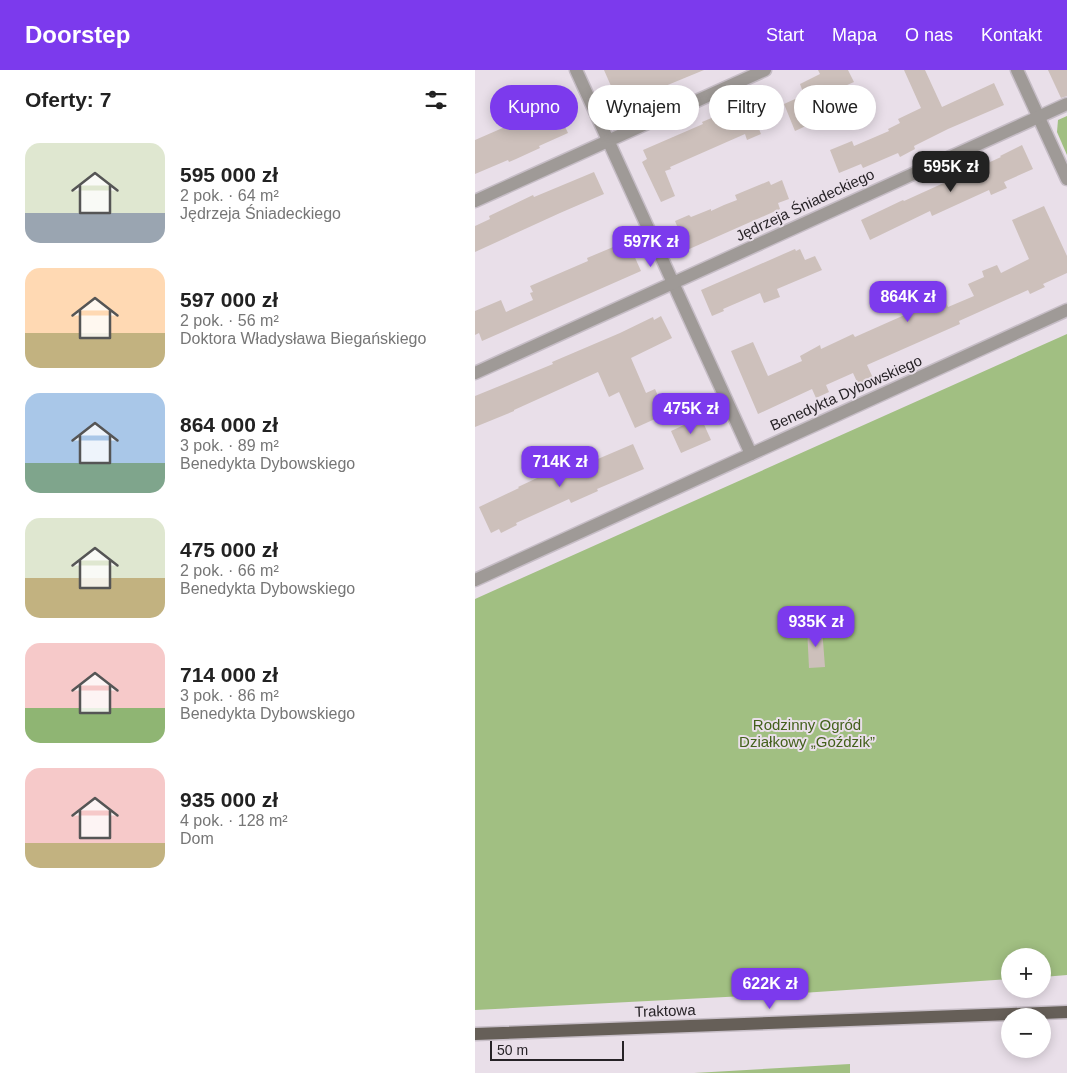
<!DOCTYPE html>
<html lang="pl">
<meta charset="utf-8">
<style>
body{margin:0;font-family:Arial,sans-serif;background:#f6f6f6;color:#222;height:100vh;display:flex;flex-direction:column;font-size:19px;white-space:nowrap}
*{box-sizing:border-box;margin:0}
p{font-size:16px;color:#767676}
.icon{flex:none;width:28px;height:28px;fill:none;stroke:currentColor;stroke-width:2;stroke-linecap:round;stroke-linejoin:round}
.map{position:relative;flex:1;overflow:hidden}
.drawer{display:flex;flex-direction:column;background:#fff;width:475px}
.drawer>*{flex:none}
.banner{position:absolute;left:15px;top:15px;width:475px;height:45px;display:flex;gap:10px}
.fabs{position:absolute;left:526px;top:878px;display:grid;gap:10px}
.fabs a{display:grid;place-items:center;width:50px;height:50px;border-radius:50%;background:#fff;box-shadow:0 2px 12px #0003;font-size:25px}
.scale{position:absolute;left:15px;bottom:12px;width:134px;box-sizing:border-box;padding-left:5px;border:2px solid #262226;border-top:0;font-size:14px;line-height:18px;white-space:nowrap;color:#262226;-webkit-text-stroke:4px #e9dfe9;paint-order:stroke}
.price{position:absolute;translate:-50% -42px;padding:0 11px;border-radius:10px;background:#7c3aed;color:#fff;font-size:16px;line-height:32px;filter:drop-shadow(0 1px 2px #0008)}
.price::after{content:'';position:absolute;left:50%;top:30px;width:15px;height:11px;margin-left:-8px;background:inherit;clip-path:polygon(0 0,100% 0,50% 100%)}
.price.selected{background:#222;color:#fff}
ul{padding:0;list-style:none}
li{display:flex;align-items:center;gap:15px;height:125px;padding:0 25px}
li span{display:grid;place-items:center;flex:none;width:140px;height:100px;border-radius:15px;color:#555}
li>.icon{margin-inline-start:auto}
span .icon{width:60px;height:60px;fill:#fffc;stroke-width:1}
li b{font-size:21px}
h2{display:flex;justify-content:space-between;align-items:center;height:60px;padding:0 25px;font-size:21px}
.tag{padding:0 18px;border-radius:22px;background:#fff;box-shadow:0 2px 12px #0003;font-size:18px;line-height:45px}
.tag.selected{background:#7c3aed;color:#fff}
header{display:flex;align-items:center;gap:30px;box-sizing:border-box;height:70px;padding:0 25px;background:#7c3aed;color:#fff}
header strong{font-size:24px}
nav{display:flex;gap:28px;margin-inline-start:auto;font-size:18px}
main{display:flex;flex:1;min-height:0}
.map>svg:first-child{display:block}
.green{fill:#a1bf82}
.building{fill:#cdc0bb}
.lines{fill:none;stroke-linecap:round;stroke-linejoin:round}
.minor-casing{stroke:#c6bdc6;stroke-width:15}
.major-casing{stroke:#c6bdc6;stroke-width:15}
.minor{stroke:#9f9a97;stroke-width:12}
.major{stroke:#665f58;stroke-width:12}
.labels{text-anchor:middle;stroke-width:4;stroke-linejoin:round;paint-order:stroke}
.street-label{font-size:15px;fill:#262226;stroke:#e9dfe9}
.park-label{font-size:15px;fill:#43601b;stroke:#e9dfe9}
</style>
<header>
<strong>Doorstep</strong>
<nav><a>Start</a><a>Mapa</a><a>O nas</a><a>Kontakt</a></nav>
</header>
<main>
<section class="drawer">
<h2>Oferty: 7<svg class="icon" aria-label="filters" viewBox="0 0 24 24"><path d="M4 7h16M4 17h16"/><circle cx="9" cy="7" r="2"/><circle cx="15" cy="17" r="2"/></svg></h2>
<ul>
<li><span style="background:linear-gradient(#dfe7d0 70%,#9aa5b1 0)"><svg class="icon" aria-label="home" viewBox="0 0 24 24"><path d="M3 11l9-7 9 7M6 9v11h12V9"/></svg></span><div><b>595 000 zł</b><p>2 pok. · 64 m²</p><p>Jędrzeja Śniadeckiego</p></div></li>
<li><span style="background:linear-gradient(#ffd9b3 65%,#c2b280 0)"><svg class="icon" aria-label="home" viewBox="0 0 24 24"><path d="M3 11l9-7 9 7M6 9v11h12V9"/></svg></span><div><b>597 000 zł</b><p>2 pok. · 56 m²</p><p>Doktora Władysława Biegańskiego</p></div></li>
<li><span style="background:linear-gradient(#a9c7e8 70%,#7fa58c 0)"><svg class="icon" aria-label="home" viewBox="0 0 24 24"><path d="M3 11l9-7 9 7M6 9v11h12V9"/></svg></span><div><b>864 000 zł</b><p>3 pok. · 89 m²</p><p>Benedykta Dybowskiego</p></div></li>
<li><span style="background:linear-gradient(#dfe7d0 60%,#c2b280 0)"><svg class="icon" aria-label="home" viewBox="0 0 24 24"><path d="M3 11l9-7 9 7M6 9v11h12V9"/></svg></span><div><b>475 000 zł</b><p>2 pok. · 66 m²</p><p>Benedykta Dybowskiego</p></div></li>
<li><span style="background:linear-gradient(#f6c9c9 65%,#8fb573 0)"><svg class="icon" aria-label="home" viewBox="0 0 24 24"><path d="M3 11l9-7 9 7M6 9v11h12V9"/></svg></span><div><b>714 000 zł</b><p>3 pok. · 86 m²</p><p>Benedykta Dybowskiego</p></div></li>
<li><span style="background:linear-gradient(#f6c9c9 75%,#c2b280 0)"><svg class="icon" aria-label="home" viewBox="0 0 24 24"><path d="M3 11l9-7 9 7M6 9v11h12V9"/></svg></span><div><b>935 000 zł</b><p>4 pok. · 128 m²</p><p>Dom</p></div></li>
</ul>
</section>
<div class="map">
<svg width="592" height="1003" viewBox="0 0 592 1003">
<rect width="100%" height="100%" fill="#e9dfe9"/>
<!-- green -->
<g class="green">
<polygon points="592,46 592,85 582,62 583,50"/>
<polygon points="592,264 592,905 568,907 568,886 535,886 535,909 327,923 0,940 0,529"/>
<polygon points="375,994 375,1003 219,1003"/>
</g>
<!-- building -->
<g class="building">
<polygon points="129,0 229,0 183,19 185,22 146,39"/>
<polygon points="343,0 373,0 379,12 354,23 356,27 335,36 342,51 320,61 309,34 329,25 325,14 345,4"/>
<polygon points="429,0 450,0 467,37 519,13 529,35 473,59 439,76 440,79 425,87 423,83 388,98 386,94 364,103 355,80 377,71 379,76 414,61 413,59 425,53 423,49 446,38"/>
<polygon points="573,0 592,0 592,26 586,28"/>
<polygon points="79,33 93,63 64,76 65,78 41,89 34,92 33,90 0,104 0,70 41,52 40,51"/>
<polygon points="275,37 286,64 272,70 270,64 195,97 196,99 190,101 200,126 186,132 167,92 172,89 168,80 228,54 227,52 260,38 262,43"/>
<polygon points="547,75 558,99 529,112 532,118 516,125 514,120 457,146 455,141 395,170 386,150 428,130 429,131 526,87 525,86"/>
<polygon points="119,102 129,124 85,143 0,182 0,156 15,149 14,146 58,125 59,127"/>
<polygon points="307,110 314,129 303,133 305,139 212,180 200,151 214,145 216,147 236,139 236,141 249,135 262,130 260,125 294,111 296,115"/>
<polygon points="569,136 592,186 592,203 568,214 570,217 555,224 553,220 484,251 485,254 392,295 398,308 383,314 378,303 351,315 354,322 341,328 337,319 283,344 256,281 278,272 293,306 327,291 325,286 345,275 346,279 378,264 380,267 434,243 433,239 467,224 473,237 499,226 493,214 509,207 507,201 522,195 526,203 554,189 537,150"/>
<polygon points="143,175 145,178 148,177 152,186 158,183 166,201 7,271 4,263 0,265 0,241 26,230 31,242 58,230 55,223 58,222 55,216 113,191 112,188"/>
<polygon points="320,179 321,181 325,179 330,190 340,186 347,200 302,219 305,227 289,233 285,223 248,239 249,241 237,246 226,220"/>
<polygon points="186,246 197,268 156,288 171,323 180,319 191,344 160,358 144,322 134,327 123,302 39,340 39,341 0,357 0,326 78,294 77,292 145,263 178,247 179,250"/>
<polygon points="224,348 226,351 227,350 236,370 206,383 196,361"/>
<polygon points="158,374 169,399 122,419 123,421 96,433 94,429 41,453 42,455 26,463 24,459 16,463 4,437 44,418 43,417 81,399 80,398 100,388 104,397"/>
<polygon points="332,558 347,558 350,597 334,598"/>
</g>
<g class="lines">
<defs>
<g id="minor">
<polyline points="101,0 276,384"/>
<polyline points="542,0 592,109"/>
<polyline points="0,131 290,0"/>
<polyline points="0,303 592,34"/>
<polyline points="0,510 592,240"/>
</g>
<polyline id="major" points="0,964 592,942"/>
</defs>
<!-- minor casing -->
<use href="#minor" class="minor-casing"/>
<!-- major casing -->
<use href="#major" class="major-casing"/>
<!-- minor -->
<use href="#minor" class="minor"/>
<!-- major -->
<use href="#major" class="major"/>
</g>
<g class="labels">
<!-- street labels -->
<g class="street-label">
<text transform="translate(330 135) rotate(-25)" y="5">Jędrzeja Śniadeckiego</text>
<text transform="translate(371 323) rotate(-24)" y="5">Benedykta Dybowskiego</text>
<text transform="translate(190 941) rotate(-2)" y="5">Traktowa</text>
</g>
<!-- park labels -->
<g class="park-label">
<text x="332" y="660">Rodzinny Ogród<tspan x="332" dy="17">Działkowy „Goździk”</tspan></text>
</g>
</g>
</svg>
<div class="fabs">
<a>+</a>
<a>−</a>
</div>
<div class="scale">50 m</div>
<b class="price selected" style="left:476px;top:123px">595K zł</b>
<b class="price" style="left:176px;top:198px">597K zł</b>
<b class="price" style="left:433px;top:253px">864K zł</b>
<b class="price" style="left:216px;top:365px">475K zł</b>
<b class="price" style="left:85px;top:418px">714K zł</b>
<b class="price" style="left:341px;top:578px">935K zł</b>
<b class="price" style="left:295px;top:940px">622K zł</b>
<div class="banner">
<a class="tag selected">Kupno</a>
<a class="tag">Wynajem</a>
<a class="tag">Filtry</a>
<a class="tag">Nowe</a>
</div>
</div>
</main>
